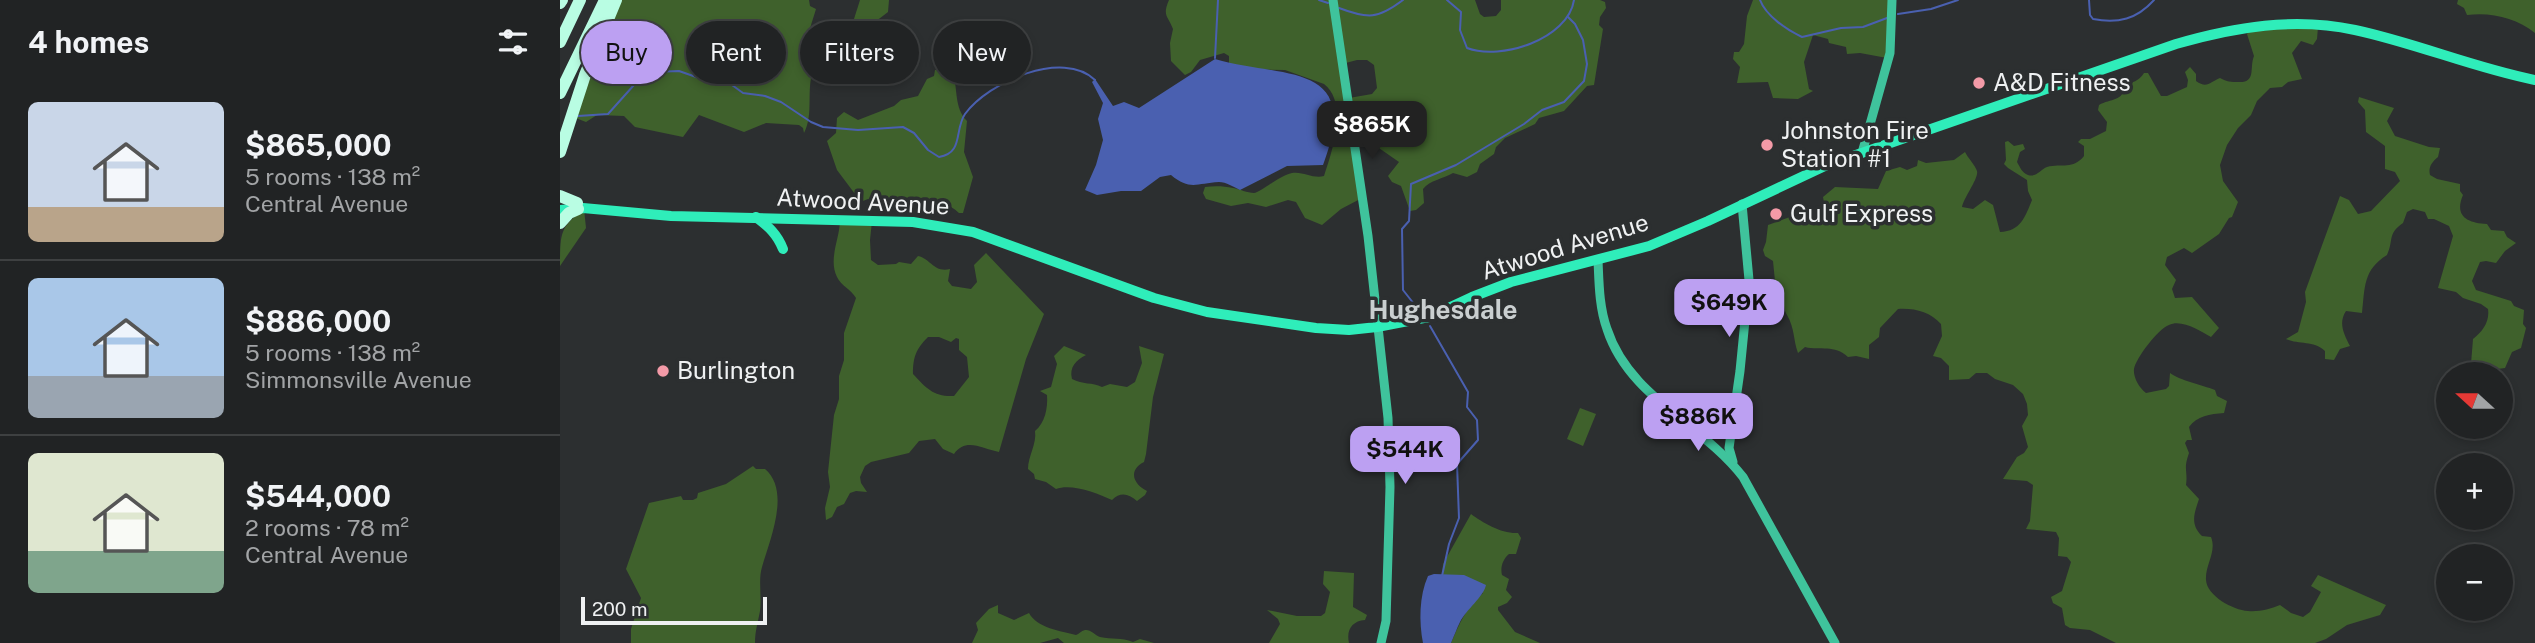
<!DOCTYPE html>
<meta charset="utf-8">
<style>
body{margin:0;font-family:"Public Sans",sans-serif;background:#2d2f31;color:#f1f3f6;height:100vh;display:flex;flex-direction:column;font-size:26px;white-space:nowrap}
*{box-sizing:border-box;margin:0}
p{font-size:23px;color:#a2a4a6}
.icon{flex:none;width:38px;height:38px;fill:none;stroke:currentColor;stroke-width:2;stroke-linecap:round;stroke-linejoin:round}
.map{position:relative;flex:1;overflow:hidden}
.sheet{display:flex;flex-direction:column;background:#212324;width:560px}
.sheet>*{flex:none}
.top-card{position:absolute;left:21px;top:21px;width:665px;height:63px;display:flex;gap:14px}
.needle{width:46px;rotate:291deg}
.tools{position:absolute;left:1876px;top:362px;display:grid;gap:14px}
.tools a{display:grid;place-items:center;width:77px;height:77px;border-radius:50%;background:#212324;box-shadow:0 4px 10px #0003,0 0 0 2px #3e4041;font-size:35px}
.scale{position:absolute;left:21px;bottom:18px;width:186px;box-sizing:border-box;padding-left:7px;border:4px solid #eff1f2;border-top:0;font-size:19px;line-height:24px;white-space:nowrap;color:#eff1f2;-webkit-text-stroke:5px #2c2f30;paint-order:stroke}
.price{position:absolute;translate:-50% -60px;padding:0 16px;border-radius:14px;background:#bca0f2;color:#111;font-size:23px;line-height:46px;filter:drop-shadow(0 2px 4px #0008)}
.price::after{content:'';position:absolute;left:50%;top:42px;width:21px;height:16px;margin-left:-10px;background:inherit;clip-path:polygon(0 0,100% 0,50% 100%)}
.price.active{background:#222;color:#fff}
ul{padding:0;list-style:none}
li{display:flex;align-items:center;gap:21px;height:175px;padding:0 28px}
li+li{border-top:2px solid #3e4041}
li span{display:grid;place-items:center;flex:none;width:196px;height:140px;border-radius:10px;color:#555}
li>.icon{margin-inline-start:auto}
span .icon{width:84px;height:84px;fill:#fffc;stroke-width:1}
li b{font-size:30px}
h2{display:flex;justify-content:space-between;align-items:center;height:84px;padding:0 28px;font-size:30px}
.tag{padding:0 24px;border-radius:32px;background:#212324;box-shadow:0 4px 10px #0003,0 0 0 2px #3e4041;font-size:24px;line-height:63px}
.tag.active{background:#bca0f2;color:#111}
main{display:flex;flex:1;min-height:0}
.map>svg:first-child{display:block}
.green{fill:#3f612c;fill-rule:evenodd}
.water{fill:#4a60b0}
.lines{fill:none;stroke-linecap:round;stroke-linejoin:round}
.stream{stroke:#4a60b0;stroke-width:2}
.secondary{stroke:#3fc39c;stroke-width:9}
.primary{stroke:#2fedba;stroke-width:10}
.highway{stroke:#b9fde3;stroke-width:12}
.poi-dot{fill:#f39aa7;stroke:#2c2f30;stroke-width:2.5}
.labels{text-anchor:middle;stroke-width:7;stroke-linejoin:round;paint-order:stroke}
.poi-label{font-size:24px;fill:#eff1f2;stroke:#2c2f30;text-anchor:start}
.street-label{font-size:24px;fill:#eff1f2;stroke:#2c2f30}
.neighbourhood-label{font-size:26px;font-weight:bold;fill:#cacfd0;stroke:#2c2f30}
</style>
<main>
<section class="sheet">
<h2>4 homes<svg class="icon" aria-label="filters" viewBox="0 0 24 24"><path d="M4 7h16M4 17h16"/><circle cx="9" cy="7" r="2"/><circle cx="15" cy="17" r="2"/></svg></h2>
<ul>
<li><span style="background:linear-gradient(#c9d6e8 75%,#b9a48a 0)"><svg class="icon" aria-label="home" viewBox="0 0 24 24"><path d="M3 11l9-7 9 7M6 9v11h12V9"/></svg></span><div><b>$865,000</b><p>5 rooms · 138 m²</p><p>Central Avenue</p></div></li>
<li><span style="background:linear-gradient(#a9c7e8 70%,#9aa5b1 0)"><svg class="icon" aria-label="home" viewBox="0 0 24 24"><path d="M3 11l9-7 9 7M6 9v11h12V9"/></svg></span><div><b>$886,000</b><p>5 rooms · 138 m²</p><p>Simmonsville Avenue</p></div></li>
<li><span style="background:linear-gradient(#dfe7d0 70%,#7fa58c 0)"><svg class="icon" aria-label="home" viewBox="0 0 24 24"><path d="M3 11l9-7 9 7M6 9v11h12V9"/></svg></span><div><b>$544,000</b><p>2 rooms · 78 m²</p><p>Central Avenue</p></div></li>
</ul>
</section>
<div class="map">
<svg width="1975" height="643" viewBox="0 0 1975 643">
<rect width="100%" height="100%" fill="#2c2f30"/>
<!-- green -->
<g class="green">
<path d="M58,0h191l1,6 6,3c-6,21 -16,41 -3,61 -7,21 1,44 -9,63l-1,-5 -4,-3 -33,-2 -22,9 -45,-17 -16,22 -48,-10 -11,-11 -27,-1 -11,7 -13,-5z"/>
<polygon points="300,0 329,0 328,12 315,22 294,19"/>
<path d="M609,0h306l5,14 4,3 12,-1 5,-6v-10h99l5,2 1,6 -6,9 -1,8 4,4 -9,56 -7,1 -23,25 -25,7 -4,6 -30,14 -9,9 -2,7 -14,10 -3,8 -10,5 -14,-4c-10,6 -23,7 -30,16l1,14 -8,7 -6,1 -9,-25 -9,-4 -4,-6 11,-14 -23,-16 -21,1 7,51 -21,11 -19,16 -17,-7 -9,-16 -8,-2 -22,7 -18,-4 -17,3 -25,-7 -3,-6 2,-6c10,-1 18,-1 28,1 7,1 14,5 21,5 6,0 24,-17 38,-20 11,-2 21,6 32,3 8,-25 25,-72 0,-92l-39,-14 -43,-1 -13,-6v-7l-5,-3 -24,7 -9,12 -6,3 -14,-14 -1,-18 3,-14c-5,-13 -11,-13 -4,-29zM797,60h10l7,5 3,23 -5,6 -23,4 -7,-34z"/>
<polygon points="1193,0 1331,0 1327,58 1300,53 1287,54 1286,47 1269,43 1268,39 1253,35 1244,62 1249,89 1253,91 1238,99 1213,98 1208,82 1177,83 1180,67 1173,59 1174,52 1179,52 1184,44 1187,16"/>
<path d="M1898,0h77v33c-19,-15 -43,-21 -68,-18l-3,-7 -7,-4z"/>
<path d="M1692,26l66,1 -1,12 -4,6 -12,-4 -9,12 10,26 -14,3 -6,5 -12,1 -13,13 -6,14 -13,13 -11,17 -7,20 3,16 15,21 -6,15 -3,1 -10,16 -27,19 -8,-5 -17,9 -2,8 11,15 -4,9 3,9 17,-1 27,31 -8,9c-11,-6 -29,-18 -42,-12 -11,4 -33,33 -35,44 -1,8 5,19 12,24l20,-4 3,-3 1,-13c9,7 32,12 45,17l2,6 10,5 -3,12c-14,1 -27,3 -35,14l3,13h-5l-2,3 4,10c-6,17 -1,17 -3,32l13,14c-5,15 -9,25 3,37l9,1c6,15 -6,28 -5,43 1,16 27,30 42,31 11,1 22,-2 32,-6l11,8 12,4 7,-5 11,-20 -10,-6 7,-11 68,30 -6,10 -33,10 -21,14 -11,4h-199l-26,-13 -20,-2 -5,-3 -3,-17 -9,-5 -2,-6 11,-6 9,-29 -4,-5 -9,-1 1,-18 -3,-6 -30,-3 4,-8 3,-36 -6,-4 -24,-2 14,-22 7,-4 4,-6 -6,-21 6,-11 -1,-11 -4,-10 -10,-9 -18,-6 -8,-6h-11l-7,6 -20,1v-14l-8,-8 -8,-2 9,-20 -1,-12c-11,-12 -26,-16 -43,-15l-18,19 -1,9 -10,8v14l-13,-3 -8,1c-14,-13 -27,-6 -43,-10l-7,6c-5,-14 -3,-24 -11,-38 -6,-10 2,-16 -17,-18l-1,-4 7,-2 -3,-30 -8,-5 -2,-6 3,-8 2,-17 22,-8 12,6 10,-9 13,-6 -2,-11 12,-10 43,2 8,-18 14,-4 7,3 10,-4 1,-6 8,3 28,-3 11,-8c3,6 10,13 12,19 2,7 -13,26 -15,36l11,2 12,-9 8,5 7,27c21,-1 25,-15 32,-32l-4,-9 -1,-11 -19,-12 -4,-4 2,-4 -1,-18 3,-1 6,5 9,-2 2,5 -5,3 -3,10c3,5 5,11 11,13 8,3 13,-6 19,-8 15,-4 26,3 37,-11v-10l-6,-4 3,-3h9l16,-8 1,-9 -9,-12 1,-5c12,-7 26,-3 25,-21 8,-1 15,-3 20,-11h4l13,23h6l20,-9 1,-7 -3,-8 5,-5 6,7v7c11,8 14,1 24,-3 7,4 11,4 18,4 19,1 11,-14 16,-26l-7,-22z"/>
<path d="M387,68l6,5c5,16 1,35 14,48l-3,31 9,25 -10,36h-4c-20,-21 -66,-5 -91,-14l-13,5 -2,-2 2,-8 -18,-24 -10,-29 9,-8 1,-15 7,-6 14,8 36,-14 7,-6 17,-4 9,-17 7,-3 1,-6z"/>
<path d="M1799,97l35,11 -7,13 8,15 34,11 11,1 -2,9c-6,5 -10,10 -8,18l7,4 23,5v7l3,4c-9,21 4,28 24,29l4,6 13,1 3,6 9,6 -11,8 -9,12 -10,-2 -6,1 -8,19 4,9 35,11 3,5 10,4 -1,14 3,4 -5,20 -9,4 -7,16 -15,2 -3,4h-20l4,-10 2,-25c9,-7 17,-17 15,-30l-7,-5 -18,-6 -7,-6 -18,-4 15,-52 -4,-10 -15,-7h-6l-3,-7 -12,-3 -6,3 -4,11c-16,11 -9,17 -16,32 -24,15 -22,32 -25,58l-16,-2c-8,12 -2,23 4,35l-10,3 -6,11 -9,-1v-8c-12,-11 -25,-6 -39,-12l12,-7 8,-30 -1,-10 35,-96 9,4 9,14 13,-3 29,-30 -5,-9 -10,-3v-23l-19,-14 -1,-22 -7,-8z"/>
<path d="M24,209l2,19 -26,38c0,-33 0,-39 24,-57z"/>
<path d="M280,220l32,1 -2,19 1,20 7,5 18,-1 3,-2 12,2 7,-8c13,3 16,17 32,13l-2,12 4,5 19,3 6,-7 -3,-17 12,-12 58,61 -18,45 -27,93c-17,-3 -33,-15 -45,2l-11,-5 -8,-10 -16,2 -10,12 -38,9 -6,4 -5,11 1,6 6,9 -11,-1 -6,2 -6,11 -7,3 -5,10 -6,3 -1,-12 5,-21 -2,-15 6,-57 5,-16v-23l5,-16v-27l12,-35c-5,-9 -15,-12 -19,-21 -9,-18 3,-39 3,-57zM368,337h11l12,5 5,-4 3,1v11l8,7 2,20 -15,19c-20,1 -27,-7 -41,-22 0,-17 3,-25 15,-37z"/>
<path d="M504,346l22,9c-10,5 -17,12 -14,24 11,6 20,3 30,8l8,-3 17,3 8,-5 7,-19 -3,-17 25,8 -11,43 -7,57 -2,8c-16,8 -11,22 3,29l-2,4 -8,6c-9,-8 -17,-9 -25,-1 -15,-7 -41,-17 -56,-11l-10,-7 -11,-3 -1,-5 -6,-5c0,-13 9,-25 7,-38 10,-8 13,-23 12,-36l-7,-4 11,-4 6,-23 -3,-8z"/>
<polygon points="1020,408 1036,414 1023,446 1007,439"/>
<path d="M193,466l3,3h9c26,22 5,70 -3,98 -4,13 0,30 -2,44 -2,11 -5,20 -5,32h-124v-14l10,-31 -15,-29 23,-66 32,-7 2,4h10l4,-2 1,-5 28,-9z"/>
<path d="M911,514c12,9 31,20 47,19l3,5 -5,16h-7c-6,5 -9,13 -7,21l7,4 -3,11 6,7 -5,6 -9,4v3l17,22 25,11h-89c8,-19 16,-37 32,-50l-41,-18 1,-11z"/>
<path d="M764,571l30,2 -1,34 14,8 -2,5c-13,1 -19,10 -16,23h-80l11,-19 -2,-5 -11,-9 30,6h24l4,-3 5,-21 -7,-8z"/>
<path d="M438,605v8l16,7 15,-7c8,15 32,18 47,22 3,-1 5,-4 9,-5 5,-1 10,5 15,7 12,3 21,0 33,5l7,-3 14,4h-90l-6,-5 -18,5h-68l6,-13 -2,-7 13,-14z"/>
</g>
<!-- water -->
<g class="water">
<path d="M655,59c68,20 148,1 108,106l-36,1 -47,24c-6,-3 -14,-8 -21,-8 -22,1 -29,9 -48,-7l-11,2 -19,14h-20l-24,4 -12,-5 11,-25 7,-25 -5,-21 5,-16 -11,-21 3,-3 18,27 11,-4 15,6z"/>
<path d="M874,574l30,1 22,10c-2,11 -20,25 -26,37 -3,6 -6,14 -9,21h-28c-4,-21 -4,-47 5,-67z"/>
</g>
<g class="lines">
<!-- stream -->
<g class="stream">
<polyline points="759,0 768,3"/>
<path d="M887,0l14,12 -1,18 7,18c34,13 101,-9 107,-48"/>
<path d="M1200,0c6,16 27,30 42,37l39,-9 22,-1 24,-9"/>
<path d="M1529,0l1,15 3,4c25,5 44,0 61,-19"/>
<path d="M779,8c29,11 39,11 64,-8"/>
<polyline points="1338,14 1371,9 1398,0"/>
<polyline points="655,58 658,0"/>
<path d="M18,116l30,-2 26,-29 18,-13 27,-1 20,7 22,-1 22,16 22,3 16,6 30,20 12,5 35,3 45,-3 11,6 14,17 11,7c25,-4 15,-27 26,-43 23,-32 98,-65 130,-34"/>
<polyline points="858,309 843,290 842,229 849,221 851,184 896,165 964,124 982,110 1004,102 1024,81 1027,64 1023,40 1015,24 1008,17"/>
<polyline points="870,326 908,392 907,407 917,420 918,440 897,464 899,518 889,544 882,576"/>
</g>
<!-- secondary -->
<g class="secondary">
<polyline points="773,0 808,236 828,418 830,487 826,621 821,643"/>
<polyline points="1302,153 1330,53 1332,0"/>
<path d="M1038,260c1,22 1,47 9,69 22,68 94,94 136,148l92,166"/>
<polyline points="1173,462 1169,448 1180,371 1189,280 1182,204"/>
</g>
<!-- primary -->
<g class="primary">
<path d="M0,210l23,-2 88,8 242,6 60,10 181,66 53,14 109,16 33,2 28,-3 52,-10 43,-20 39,-15 138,-36 59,-25 119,-56 349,-121c59,-17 118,-27 179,-14 61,13 119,38 180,50"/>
<path d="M196,217c13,10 21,17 27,32"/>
</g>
<!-- highway -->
<g class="highway">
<polyline points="0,3 2,0"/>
<polyline points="0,42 20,0"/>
<polyline points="0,93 45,0"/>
<polyline points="0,152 25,75 56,0"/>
<polyline points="0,196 17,203"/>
<polyline points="0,223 9,213 18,209"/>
</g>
</g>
<!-- markers -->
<g class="poi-dot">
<circle cx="1419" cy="83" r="7"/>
<circle cx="1207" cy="145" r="7"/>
<circle cx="1216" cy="214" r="7"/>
<circle cx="103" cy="371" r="7"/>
</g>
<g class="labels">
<!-- poi labels -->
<g class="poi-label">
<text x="1433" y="91">A&amp;D Fitness</text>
<text x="1221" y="139">Johnston Fire<tspan x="1221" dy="28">Station #1</tspan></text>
<text x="1230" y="222">Gulf Express</text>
<text x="117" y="379">Burlington</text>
</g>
<!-- street labels -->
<g class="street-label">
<text transform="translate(303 202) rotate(3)" y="8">Atwood Avenue</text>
<text transform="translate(1005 247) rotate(-17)" y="8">Atwood Avenue</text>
</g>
<!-- neighbourhood labels -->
<g class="neighbourhood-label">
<text x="883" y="319">Hughesdale</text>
</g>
</g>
</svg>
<div class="tools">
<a><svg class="needle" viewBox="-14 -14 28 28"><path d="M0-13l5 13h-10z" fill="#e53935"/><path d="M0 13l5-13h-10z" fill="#a2a4a6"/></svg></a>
<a>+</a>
<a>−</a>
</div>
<div class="scale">200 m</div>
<b class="price active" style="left:812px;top:161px">$865K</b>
<b class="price" style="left:1169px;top:339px">$649K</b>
<b class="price" style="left:1138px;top:453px">$886K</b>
<b class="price" style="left:845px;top:486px">$544K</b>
<div class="top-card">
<a class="tag active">Buy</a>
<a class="tag">Rent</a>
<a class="tag">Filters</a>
<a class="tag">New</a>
</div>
</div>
</main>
